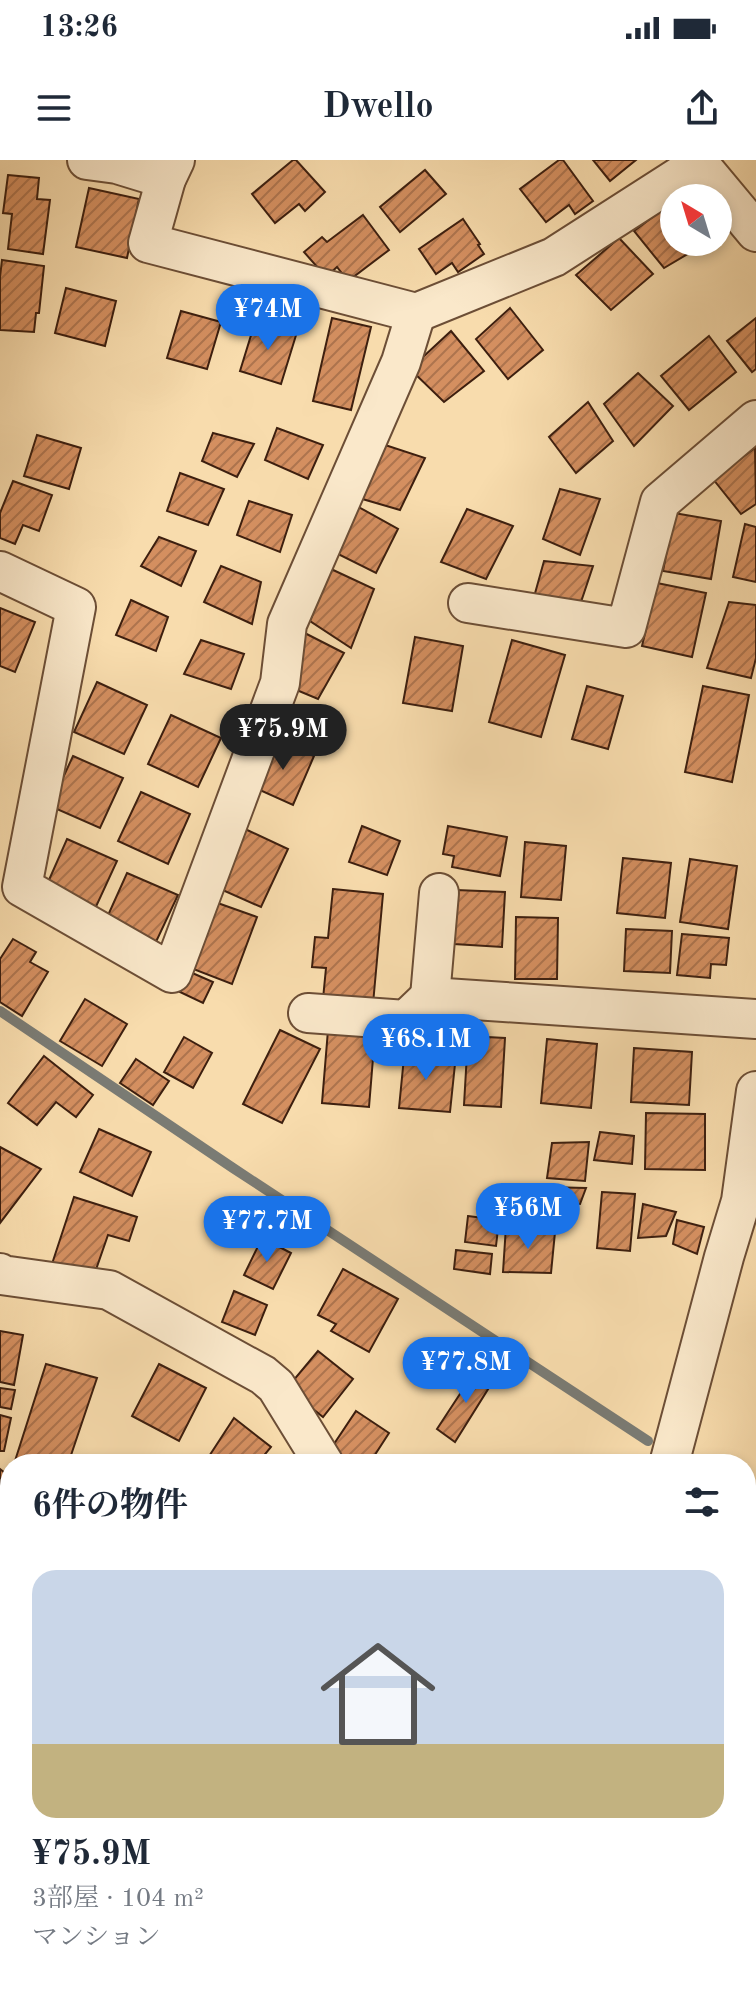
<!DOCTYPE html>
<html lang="ja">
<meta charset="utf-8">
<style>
body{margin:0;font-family:"Old Standard TT","Noto Serif JP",serif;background:#f2f2f3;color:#1f2937;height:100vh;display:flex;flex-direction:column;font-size:30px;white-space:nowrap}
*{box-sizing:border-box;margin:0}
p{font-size:26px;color:#747a83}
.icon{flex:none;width:44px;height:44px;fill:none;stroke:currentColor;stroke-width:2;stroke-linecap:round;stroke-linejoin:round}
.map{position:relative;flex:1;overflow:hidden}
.panel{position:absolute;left:0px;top:1294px;width:756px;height:536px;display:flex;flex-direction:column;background:#fff;border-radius:32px 32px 0 0;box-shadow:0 4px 12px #0003}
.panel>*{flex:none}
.needle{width:52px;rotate:322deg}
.fabs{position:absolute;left:660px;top:24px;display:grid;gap:16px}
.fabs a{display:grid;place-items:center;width:72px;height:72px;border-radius:50%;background:#fff;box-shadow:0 4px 12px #0003;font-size:40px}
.price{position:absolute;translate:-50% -68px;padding:0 18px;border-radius:28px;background:#1a73e8;color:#fff;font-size:26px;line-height:52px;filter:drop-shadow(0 2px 4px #0008)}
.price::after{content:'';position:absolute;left:50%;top:48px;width:24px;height:18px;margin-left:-12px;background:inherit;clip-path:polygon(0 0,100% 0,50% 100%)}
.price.selected{background:#222;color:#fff}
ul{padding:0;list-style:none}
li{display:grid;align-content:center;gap:16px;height:424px;padding:0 32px}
li span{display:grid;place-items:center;height:248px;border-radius:24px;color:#555}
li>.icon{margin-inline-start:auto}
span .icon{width:144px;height:144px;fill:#fffc;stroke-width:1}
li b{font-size:34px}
h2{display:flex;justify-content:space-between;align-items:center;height:96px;padding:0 32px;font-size:34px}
.status{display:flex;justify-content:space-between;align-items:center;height:56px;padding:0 40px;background:#fff;direction:ltr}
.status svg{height:22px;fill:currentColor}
header{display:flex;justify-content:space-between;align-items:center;height:104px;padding:0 32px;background:#fff;font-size:36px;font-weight:700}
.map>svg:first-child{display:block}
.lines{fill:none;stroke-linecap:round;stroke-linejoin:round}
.stream{stroke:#7a7b74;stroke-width:10}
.building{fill:url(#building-hatch);stroke:#3d1f0f;stroke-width:2}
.minor-casing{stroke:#6c4e36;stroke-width:42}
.minor{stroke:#fae8ca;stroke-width:38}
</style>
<div class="status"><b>13:26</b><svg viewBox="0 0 49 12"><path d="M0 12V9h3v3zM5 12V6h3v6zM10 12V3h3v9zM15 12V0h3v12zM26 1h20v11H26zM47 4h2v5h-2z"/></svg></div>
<header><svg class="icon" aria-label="menu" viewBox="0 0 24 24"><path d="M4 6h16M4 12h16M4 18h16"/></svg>Dwello<svg class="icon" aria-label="share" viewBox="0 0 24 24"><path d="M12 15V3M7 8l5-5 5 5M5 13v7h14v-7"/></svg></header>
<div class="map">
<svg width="756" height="1830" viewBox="0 0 756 1830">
<defs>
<pattern id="building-hatch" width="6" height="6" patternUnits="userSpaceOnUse" patternTransform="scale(2)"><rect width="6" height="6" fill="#d48f60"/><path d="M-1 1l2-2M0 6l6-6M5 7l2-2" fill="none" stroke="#ad744e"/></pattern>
</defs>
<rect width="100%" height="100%" fill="#f8dcad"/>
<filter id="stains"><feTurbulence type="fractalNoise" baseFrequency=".0025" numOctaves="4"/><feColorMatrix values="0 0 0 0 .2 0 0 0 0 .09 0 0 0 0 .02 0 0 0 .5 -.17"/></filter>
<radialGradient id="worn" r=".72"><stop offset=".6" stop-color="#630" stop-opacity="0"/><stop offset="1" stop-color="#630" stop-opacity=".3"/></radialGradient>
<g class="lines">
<!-- stream -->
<polyline class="stream" points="0,851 233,1008 648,1281"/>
</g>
<!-- building -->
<g class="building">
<polygon points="293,0 296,0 325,32 305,51 299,44 275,63 252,34"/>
<polygon points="559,0 563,0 593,41 575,54 569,45 546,62 520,29"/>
<polygon points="593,0 636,0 610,21"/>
<polygon points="425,10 446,34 400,72 380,47"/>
<polygon points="8,15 39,18 37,39 50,40 43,94 8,89 12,54 3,53"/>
<polygon points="89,28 139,39 127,98 76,87"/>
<polygon points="674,41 674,82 708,82 664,108 634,71"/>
<polygon points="363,55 389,90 348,121 337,107 326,117 304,92 322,77 327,82"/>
<polygon points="463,59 480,84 478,85 484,94 458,112 452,103 436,114 419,89"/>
<polygon points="619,78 653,114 611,150 576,115"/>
<polygon points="2,100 44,106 39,153 36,153 34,172 0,170 0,117"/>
<polygon points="66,128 116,141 105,186 55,173"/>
<polygon points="510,148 543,190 508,219 476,179"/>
<polygon points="181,151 221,162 207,209 167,198"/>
<polygon points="332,158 371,167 351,250 313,241"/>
<polygon points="756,158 756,209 752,212 727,181"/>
<polygon points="256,159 297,172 281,224 240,211"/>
<polygon points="451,171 484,211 444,242 410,209"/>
<polygon points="709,176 736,212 689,250 661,216"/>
<polygon points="638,213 673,246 634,286 604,244"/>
<polygon points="588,242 613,281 576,313 549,277"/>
<polygon points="277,268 323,285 308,319 265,300"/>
<polygon points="213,273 254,284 237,317 202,301"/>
<polygon points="37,275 81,288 69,329 24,316"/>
<polygon points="379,283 425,298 400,350 359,338"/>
<polygon points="755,288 756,344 741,354 713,319"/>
<polygon points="180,313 224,329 208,365 167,351"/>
<polygon points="13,321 52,335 39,371 23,365 15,384 0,378 0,353"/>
<polygon points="560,329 600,339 580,395 543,379"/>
<polygon points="249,341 292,355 280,392 237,375"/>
<polygon points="355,345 398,369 376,413 338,394"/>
<polygon points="467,349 513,366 486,419 441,402"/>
<polygon points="674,353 721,361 711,419 663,411"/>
<polygon points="745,364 756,367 756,422 733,417"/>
<polygon points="159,377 196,391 181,426 141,406"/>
<polygon points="544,401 593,406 575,460 529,455"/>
<polygon points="221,406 261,422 252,464 204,442"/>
<polygon points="331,409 374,429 351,488 310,461"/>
<polygon points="657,423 706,433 692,497 642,486"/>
<polygon points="131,440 168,457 156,491 116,475"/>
<polygon points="729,442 756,445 756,498 751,518 707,508"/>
<polygon points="0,448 35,462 15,512 0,506"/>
<polygon points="287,464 344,493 318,539 280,523"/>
<polygon points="415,477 463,486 452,551 403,543"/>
<polygon points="201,480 244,494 231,529 184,514"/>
<polygon points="512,480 565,495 541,577 489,562"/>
<polygon points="97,522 147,545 124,594 74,572"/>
<polygon points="587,526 623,536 608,589 572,579"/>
<polygon points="703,526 749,535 732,622 685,612"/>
<polygon points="171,555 221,578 198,627 148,604"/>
<polygon points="273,580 314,596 293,645 253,627"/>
<polygon points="73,596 123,618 100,668 50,646"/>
<polygon points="141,632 190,654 168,704 118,681"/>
<polygon points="362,666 400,681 387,715 349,702"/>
<polygon points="448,666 507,677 500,716 452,707 454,696 443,694"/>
<polygon points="245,669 288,689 261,747 218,728"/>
<polygon points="67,679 117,701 94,751 45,729"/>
<polygon points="525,682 566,686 561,740 521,737"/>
<polygon points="623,698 671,703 665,758 617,753"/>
<polygon points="690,699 737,706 728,769 680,762"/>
<polygon points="127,713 178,735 155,784 105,762"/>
<polygon points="333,729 383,734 373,844 323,839 326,808 312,807 315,777 328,778"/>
<polygon points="456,730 505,732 502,787 454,784"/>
<polygon points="212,741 257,757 232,824 188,807"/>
<polygon points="516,757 558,758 557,819 515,819"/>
<polygon points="626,769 672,771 670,813 624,811"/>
<polygon points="682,774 729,778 726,805 711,804 710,818 677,815"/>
<polygon points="13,779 36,792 30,802 48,812 22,856 0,842 0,799"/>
<polygon points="190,812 213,822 203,843 180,832"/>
<polygon points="85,839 127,864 102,906 60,881"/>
<polygon points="280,870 320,889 282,963 243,944"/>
<polygon points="328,870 375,874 369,947 322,943"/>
<polygon points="468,876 505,878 501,947 464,945"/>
<polygon points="184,877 212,893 193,928 164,912"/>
<polygon points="547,879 597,884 591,948 541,943"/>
<polygon points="405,887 435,889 433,902 455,904 450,952 399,948"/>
<polygon points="634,888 692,892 689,945 631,942"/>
<polygon points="44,896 93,935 76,957 56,942 37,965 8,943"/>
<polygon points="136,899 169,921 153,945 120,923"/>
<polygon points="646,953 705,954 705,1010 645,1009"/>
<polygon points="99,969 151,992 132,1036 80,1012"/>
<polygon points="600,972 634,976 632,1004 594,1000"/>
<polygon points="589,982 585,1021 547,1018 552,983"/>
<polygon points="0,987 41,1009 0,1063"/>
<polygon points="543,1027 586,1028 580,1044 542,1043"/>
<polygon points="602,1032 635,1034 630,1091 597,1088"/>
<polygon points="74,1037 137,1057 129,1081 108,1075 91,1124 50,1110"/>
<polygon points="643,1044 676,1052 666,1076 638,1078"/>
<polygon points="468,1056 499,1060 496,1086 465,1082"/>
<polygon points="677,1060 704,1067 697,1094 673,1084"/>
<polygon points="506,1066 555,1072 551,1113 503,1112"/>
<polygon points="262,1078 291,1093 273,1129 244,1115"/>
<polygon points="456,1090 492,1094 490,1114 454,1109"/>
<polygon points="343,1109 398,1139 369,1192 331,1171 336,1164 318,1155"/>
<polygon points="234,1131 267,1145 255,1175 222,1162"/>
<polygon points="0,1171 23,1175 14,1225 0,1222"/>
<polygon points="318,1191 353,1219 323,1257 287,1228"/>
<polygon points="46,1204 97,1218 68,1304 14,1304"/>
<polygon points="159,1204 206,1228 179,1281 132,1256"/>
<polygon points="477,1208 495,1218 455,1282 437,1269"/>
<polygon points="0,1228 15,1230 11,1249 0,1247"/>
<polygon points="356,1251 389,1273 369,1304 345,1304 328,1293"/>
<polygon points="0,1255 11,1258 4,1291 0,1291"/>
<polygon points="234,1258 271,1287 257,1304 204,1304"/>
<polygon points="0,1309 10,1317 10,1361 0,1353"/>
<polygon points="0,1364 10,1367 10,1387 6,1398 10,1400 10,1454 0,1450"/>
<polygon points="746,1592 756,1599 756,1618 746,1631"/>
<polygon points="500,1820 558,1820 554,1830 496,1830"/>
</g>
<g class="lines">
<defs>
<g id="minor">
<polyline points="87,0 117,4 166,19"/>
<polyline points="175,0 166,19 148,83 416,153 554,97 699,4"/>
<polyline points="696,0 756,72"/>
<polyline points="0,411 76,447 22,727 172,813 280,523 287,464 401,202 416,153"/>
<polyline points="468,443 626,468 660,342 756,260"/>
<polyline points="430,837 439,733"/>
<polyline points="308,853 406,860 430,837 756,859"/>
<polyline points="0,1113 2,1115 109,1130 263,1215 276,1226 324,1304"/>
<polyline points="669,1304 724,1097 741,1041 756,931"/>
<polyline points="746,1568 756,1555"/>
<polyline points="719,1820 727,1830"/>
<polyline points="488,1830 491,1820"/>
</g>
</defs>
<!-- minor casing -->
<use href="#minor" class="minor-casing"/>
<!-- minor -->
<use href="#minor" class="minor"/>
</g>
<rect width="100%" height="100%" filter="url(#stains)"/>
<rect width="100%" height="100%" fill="url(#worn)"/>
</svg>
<div class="fabs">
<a><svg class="needle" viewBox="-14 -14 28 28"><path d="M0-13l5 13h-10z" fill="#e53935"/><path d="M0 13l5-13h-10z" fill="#747a83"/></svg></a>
</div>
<b class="price" style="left:268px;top:192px">¥74M</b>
<b class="price selected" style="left:283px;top:612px">¥75.9M</b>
<b class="price" style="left:426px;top:922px">¥68.1M</b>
<b class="price" style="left:528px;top:1091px">¥56M</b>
<b class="price" style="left:267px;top:1104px">¥77.7M</b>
<b class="price" style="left:466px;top:1245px">¥77.8M</b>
<section class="panel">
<h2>6件の物件<svg class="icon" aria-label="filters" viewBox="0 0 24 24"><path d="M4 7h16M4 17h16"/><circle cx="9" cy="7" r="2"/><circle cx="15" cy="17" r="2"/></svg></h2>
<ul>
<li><span style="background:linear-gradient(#c9d6e8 70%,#c2b280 0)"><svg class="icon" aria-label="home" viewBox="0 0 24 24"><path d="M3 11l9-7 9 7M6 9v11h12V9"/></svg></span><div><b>¥75.9M</b><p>3部屋 · 104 m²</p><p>マンション</p></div></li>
</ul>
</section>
</div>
